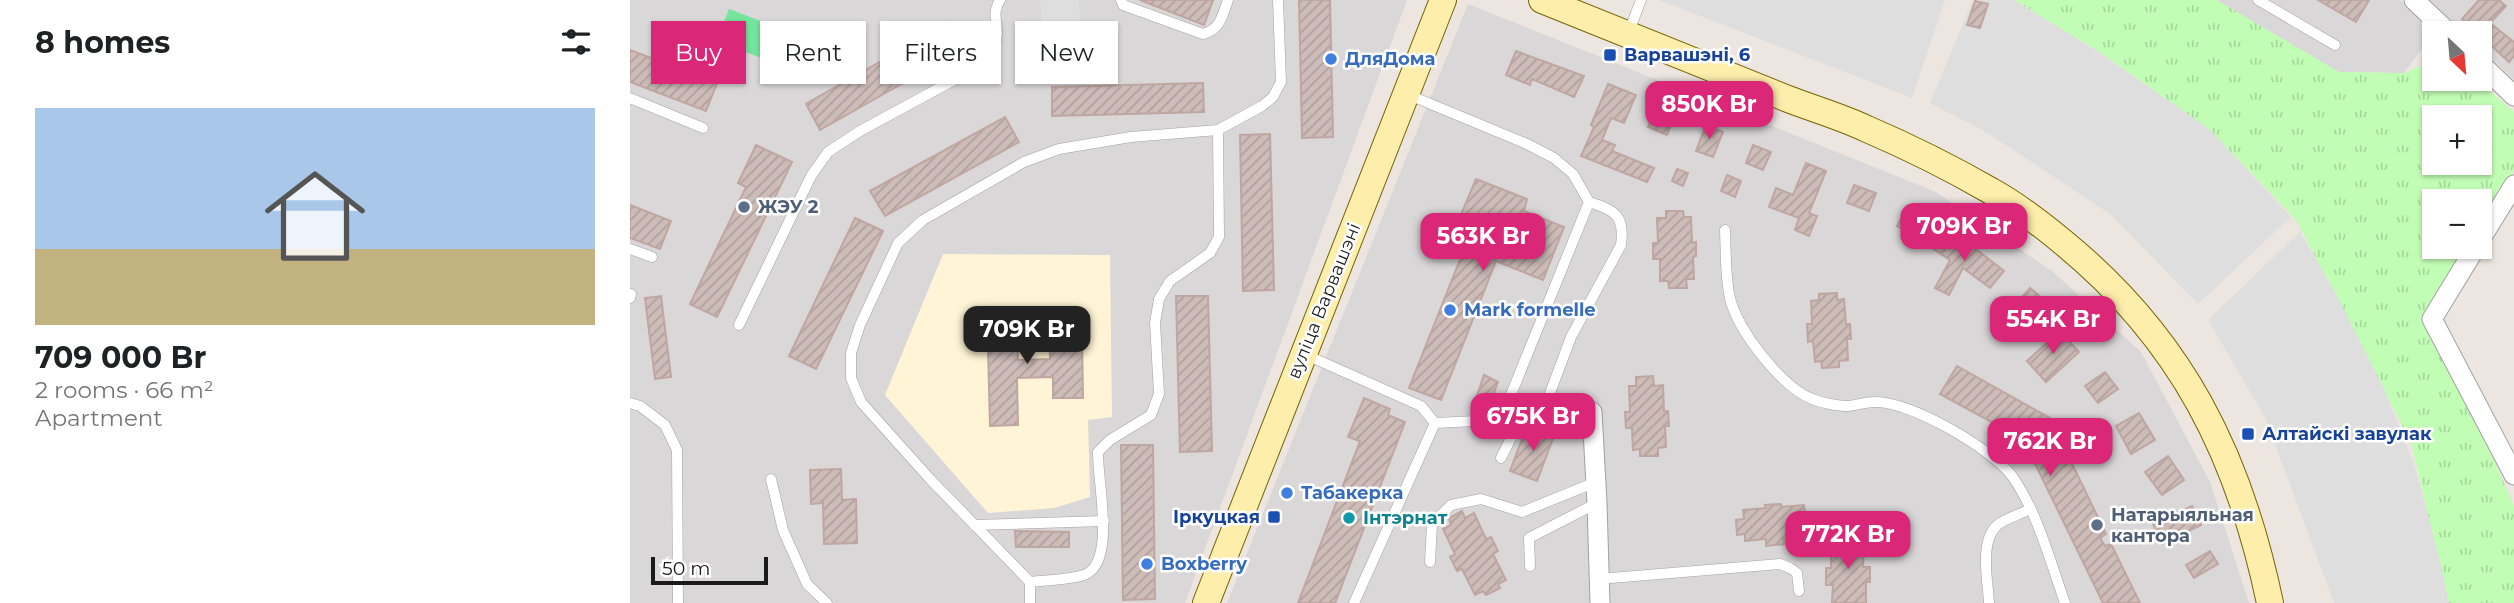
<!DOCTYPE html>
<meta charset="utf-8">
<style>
body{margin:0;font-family:Montserrat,sans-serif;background:#f2f2f2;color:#202124;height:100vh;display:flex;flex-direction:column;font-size:26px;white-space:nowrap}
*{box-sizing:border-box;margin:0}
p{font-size:23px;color:#757577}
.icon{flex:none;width:38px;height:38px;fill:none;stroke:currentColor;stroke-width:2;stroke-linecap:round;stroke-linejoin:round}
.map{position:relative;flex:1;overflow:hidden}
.details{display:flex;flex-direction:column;background:#fff;width:630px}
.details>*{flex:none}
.top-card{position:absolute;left:21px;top:21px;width:665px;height:63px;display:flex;gap:14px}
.needle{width:46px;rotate:154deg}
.tools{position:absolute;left:1792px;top:21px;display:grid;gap:14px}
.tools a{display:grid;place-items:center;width:70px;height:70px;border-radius:0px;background:#fff;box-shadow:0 2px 5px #0004;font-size:35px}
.scale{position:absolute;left:21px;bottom:18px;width:117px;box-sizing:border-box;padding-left:7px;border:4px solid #1a1a1a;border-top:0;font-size:19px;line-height:24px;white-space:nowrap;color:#1a1a1a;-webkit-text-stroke:5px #fff;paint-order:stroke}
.price{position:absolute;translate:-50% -60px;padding:0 16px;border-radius:14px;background:#db2777;color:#fff;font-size:23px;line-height:46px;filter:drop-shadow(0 2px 4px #0008)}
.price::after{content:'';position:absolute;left:50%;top:42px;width:21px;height:16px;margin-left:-10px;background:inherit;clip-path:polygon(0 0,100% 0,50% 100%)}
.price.current{background:#222;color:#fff}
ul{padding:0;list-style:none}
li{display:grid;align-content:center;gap:14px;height:371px;padding:0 35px}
li span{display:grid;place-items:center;height:217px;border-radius:0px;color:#555}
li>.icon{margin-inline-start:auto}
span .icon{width:126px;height:126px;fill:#fffc;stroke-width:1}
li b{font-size:30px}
h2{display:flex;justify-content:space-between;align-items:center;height:84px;padding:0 35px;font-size:30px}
.chip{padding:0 24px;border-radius:0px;background:#fff;box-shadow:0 2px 5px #0004;font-size:24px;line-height:63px}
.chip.current{background:#db2777;color:#fff}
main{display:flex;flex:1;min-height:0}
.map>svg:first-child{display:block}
.residential{fill:#d9d7d8}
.education{fill:#fff5d6}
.park{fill:url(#park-tufts);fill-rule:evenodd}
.pitch{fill:#75e49d}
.parking{fill:#dedede}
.building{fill:url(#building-hatch);stroke:#c0a6a0;stroke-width:2}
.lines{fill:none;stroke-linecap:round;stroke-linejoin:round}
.lane-casing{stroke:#a1a1a1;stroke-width:11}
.street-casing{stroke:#a1a1a1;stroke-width:21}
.secondary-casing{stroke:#736300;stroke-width:28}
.lane{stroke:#fff;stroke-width:10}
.street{stroke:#fff;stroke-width:19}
.secondary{stroke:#feeeac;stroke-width:26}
.transit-dot{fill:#1a4fb4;stroke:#fff;stroke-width:2.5}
.shop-dot{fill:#3f7fe0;stroke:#fff;stroke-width:2.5}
.service-dot{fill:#5c6f8a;stroke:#fff;stroke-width:2.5}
.culture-dot{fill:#0f9aa8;stroke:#fff;stroke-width:2.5}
.labels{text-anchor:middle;stroke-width:5;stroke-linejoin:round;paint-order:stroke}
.transit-label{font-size:18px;font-weight:bold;fill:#164399;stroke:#fff;text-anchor:start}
.shop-label{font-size:18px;font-weight:bold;fill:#366cbe;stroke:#fff;text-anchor:start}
.service-label{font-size:18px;font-weight:bold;fill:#4e5e75;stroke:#fff;text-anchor:start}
.street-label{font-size:18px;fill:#1a1a1a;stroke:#fff}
.culture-label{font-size:18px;font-weight:bold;fill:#0d838f;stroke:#fff;text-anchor:start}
</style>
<main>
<section class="details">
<h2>8 homes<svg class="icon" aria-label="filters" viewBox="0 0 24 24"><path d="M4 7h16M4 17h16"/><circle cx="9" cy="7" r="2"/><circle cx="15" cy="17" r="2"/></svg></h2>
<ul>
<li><span style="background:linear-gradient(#a9c7e8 65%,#c2b280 0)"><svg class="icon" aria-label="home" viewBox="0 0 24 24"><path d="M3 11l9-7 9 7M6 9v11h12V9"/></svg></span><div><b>709 000 Br</b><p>2 rooms · 66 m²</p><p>Apartment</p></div></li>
</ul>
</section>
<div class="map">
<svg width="1884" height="603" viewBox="0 0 1884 603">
<defs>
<pattern id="park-tufts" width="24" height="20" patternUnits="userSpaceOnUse" patternTransform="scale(1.75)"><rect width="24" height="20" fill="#c2fdb5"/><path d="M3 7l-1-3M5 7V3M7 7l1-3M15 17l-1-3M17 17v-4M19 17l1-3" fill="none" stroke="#a6d89b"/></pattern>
<pattern id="building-hatch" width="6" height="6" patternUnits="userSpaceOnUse" patternTransform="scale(1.75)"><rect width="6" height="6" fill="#cdbcb8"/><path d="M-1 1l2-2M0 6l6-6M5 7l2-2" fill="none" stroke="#afa19e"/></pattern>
</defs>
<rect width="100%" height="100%" fill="#ede5df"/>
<!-- residential -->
<g class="residential">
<polygon points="0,0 777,0 555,603 0,603"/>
<polygon points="1584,0 1770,0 1804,32 1774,73 1709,72"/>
<polygon points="1799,0 1884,0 1884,80 1850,47 1850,33 1835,33"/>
<polygon points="838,4 1306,192 1422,271 1511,352 1580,482 1619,603 597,603"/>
</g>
<!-- education -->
<polygon class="education" points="313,254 480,255 482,417 458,420 460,497 424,508 358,513 255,395"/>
<!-- park -->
<path class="park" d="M1384,0h203l122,72 65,1 30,-13v19h42l38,33v58l-34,62v-31h-46v46h38l-40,72 82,187v97h-66l-36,-158 -115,-224 -88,-92 -108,-76zM1804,117h46v46h-46z"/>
<!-- pitch -->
<polygon class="pitch" points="99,9 163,33 150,65 87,41"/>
<!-- parking -->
<g class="parking">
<polygon points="410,0 449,0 452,48 413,50"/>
<polygon points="1029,0 1315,0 1282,98"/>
<polygon points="1343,0 1384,0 1470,53 1579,129 1661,217 1568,304 1480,214 1356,132 1300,103"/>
<polygon points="1670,232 1704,290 1754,389 1784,464 1809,557 1819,603 1704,603 1635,417 1578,320"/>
</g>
<!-- building -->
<g class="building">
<polygon points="510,0 583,0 574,25"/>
<polygon points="669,0 700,0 703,137 672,138"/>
<polygon points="1688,0 1739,0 1726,22"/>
<polygon points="1849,0 1869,0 1876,6 1860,23 1884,42 1884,56 1879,62 1832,19"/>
<polygon points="1345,1 1358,4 1350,28 1337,25"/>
<polygon points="320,22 335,48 190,130 176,104"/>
<polygon points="0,50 87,83 76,111 0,82"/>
<polygon points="886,51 954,76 944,97 902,79 900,85 876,75"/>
<polygon points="573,83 574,112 422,116 422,87"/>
<polygon points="978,84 1006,95 994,123 981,118 972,140 985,145 982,151 1024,168 1017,182 951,156 964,127 961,125"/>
<polygon points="1027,105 1046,112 1037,135 1018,127"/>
<polygon points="375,117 389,142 255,216 240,191"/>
<polygon points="1076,125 1093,132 1083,157 1066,151"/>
<polygon points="640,134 644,290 613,291 610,135"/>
<polygon points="126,145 162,162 87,317 60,304 116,187 108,183"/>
<polygon points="1123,145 1141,152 1133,170 1116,163"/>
<polygon points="1176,163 1196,171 1179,213 1187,216 1179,236 1165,230 1169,218 1139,207 1146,188 1163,195"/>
<polygon points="1047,169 1058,173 1053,186 1042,181"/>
<polygon points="1097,175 1111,181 1105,197 1091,191"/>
<polygon points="846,179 897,199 894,211 934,227 913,280 866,261 811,400 779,388 839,237 824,231"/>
<polygon points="1224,185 1246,193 1239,211 1217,203"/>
<polygon points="0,205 41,221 30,249 0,238"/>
<polygon points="1278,206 1293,214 1282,234 1267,226"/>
<polygon points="1036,211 1053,211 1054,217 1061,217 1062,243 1066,242 1066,256 1063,257 1064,279 1056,279 1057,288 1039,288 1038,281 1030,281 1030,259 1023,259 1023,243 1028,243 1027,218 1036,218"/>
<polygon points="225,218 253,231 186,369 159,356"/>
<polygon points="1313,229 1342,246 1374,271 1360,288 1333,268 1319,295 1305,288 1320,260 1302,248"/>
<polygon points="1400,288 1431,314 1419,327 1389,301"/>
<polygon points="1207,293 1207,300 1214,299 1216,324 1220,324 1221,339 1217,339 1218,360 1209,361 1209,367 1192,368 1191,361 1185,362 1183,341 1178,342 1177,324 1182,324 1181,301 1189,300 1189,294"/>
<polygon points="31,296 41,377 25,379 15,298"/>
<polygon points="546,296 578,296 582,451 550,452"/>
<polygon points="387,308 388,360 420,359 419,336 452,335 453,398 423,398 423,377 387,378 388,425 360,426 357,309"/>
<polygon points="1430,331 1449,352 1416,382 1397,361"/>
<polygon points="1327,366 1420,418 1476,534 1470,538 1475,546 1481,544 1510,603 1473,603 1393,439 1310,394"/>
<polygon points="1475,372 1488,389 1468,403 1455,386"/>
<polygon points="854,375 868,382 861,401 847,396"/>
<polygon points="1023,376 1024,386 1033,385 1034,411 1038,411 1039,426 1035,426 1036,447 1028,448 1028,456 1010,456 1010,449 1003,450 1002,428 996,428 995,412 1000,412 999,386 1006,386 1006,377"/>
<polygon points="734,398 760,409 758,415 775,422 705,603 668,603 730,441 718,437"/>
<polygon points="1509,413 1525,440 1501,454 1486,426"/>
<polygon points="907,426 925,433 907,481 880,471 895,431 904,434"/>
<polygon points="491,445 523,445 525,599 493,600"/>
<polygon points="1538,456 1554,480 1532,495 1515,472"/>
<polygon points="211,469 212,500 226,499 227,543 194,544 193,503 181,504 180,470"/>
<polygon points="1151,504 1151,507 1174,505 1175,513 1182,513 1184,532 1175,533 1176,539 1154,540 1154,544 1136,546 1136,539 1115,541 1115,534 1107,535 1106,520 1114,519 1113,510 1136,508 1135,505"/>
<polygon points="1562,506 1571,525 1532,544 1523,524"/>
<polygon points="832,511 835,518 844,513 856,539 861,537 868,551 863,554 876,580 868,584 870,588 856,595 853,591 845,595 832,569 827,571 820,557 825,554 813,529 821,525 819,518"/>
<polygon points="385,531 439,532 439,547 386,547"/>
<polygon points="1208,535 1226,535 1226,542 1234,542 1233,567 1240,567 1240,582 1236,582 1236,603 1202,603 1203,585 1196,585 1196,568 1201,568 1201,544 1208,544"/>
<polygon points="1580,551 1588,564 1564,578 1556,565"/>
</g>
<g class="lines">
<defs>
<g id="lane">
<path d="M491,0l2,5 80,29c18,-5 19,-18 25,-34"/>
<polyline points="1628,0 1705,45"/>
<polyline points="998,34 1011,0"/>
<polyline points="0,98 73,128"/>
<path d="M1095,230c1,22 0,47 5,68 7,32 52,89 82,101 10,4 26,7 36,7 9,-1 18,-4 27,-4 35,-1 116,46 137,74 26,37 38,85 53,127"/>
<polyline points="0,249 22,257"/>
<polyline points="0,298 1,294"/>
<path d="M109,325l72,-149 17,-24 32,-21 129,-70c4,-10 8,-18 8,-28 0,-14 -5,-20 3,-33"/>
<polyline points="674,354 791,406 805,423"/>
<polyline points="0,403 10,406 35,425 47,450 48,603"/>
<path d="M871,458l18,-36 28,-21 24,-64 50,-92c4,-29 -6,-35 -32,-43"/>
<polyline points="141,479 153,530 177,584 197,603"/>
<polyline points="344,525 474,521"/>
<polyline points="800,562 802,524 821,505 851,499 892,512 966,482"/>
<polyline points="900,566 899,538 967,503"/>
<polyline points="969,579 1150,564 1160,568 1167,573 1169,591"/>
<path d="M400,582c16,-2 38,-2 54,-7 33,-11 13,-95 14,-123l12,-12 41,-25 8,-21 -4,-71 4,-24 11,-18 40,-28 9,-16 -1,-107"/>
<polyline points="400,603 400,582 300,479 231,402 221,378 221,353 230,325 268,243 293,220 394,162 429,149 501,137 588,130 632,106 643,97 651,82 648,0"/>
<polyline points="724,603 805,423 846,421 878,402 959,202 943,174 924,158 897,144 779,95"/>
<path d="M1359,603c-1,-22 -11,-65 11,-80 9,-6 21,-9 30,-14"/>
</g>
<g id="street">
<polyline points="1784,0 1819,33"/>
<polyline points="1850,63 1884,96"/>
<polyline points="1850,240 1884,185"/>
<polyline points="1846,247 1802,319 1884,475"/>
<polyline points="962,412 967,503 970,603"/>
</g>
<g id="secondary">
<path d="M912,0c82,33 164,66 246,99 26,10 54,18 79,30 42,18 84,39 124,62 26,14 50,33 73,52 118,97 175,212 206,360"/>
<polyline points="576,603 813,0"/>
</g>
</defs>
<!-- lane casing -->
<use href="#lane" class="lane-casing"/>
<!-- street casing -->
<use href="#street" class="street-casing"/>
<!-- secondary casing -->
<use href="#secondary" class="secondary-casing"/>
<!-- lane -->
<use href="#lane" class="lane"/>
<!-- street -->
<use href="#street" class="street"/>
<!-- secondary -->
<use href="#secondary" class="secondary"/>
</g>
<!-- markers -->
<g class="transit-dot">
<rect x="973" y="48" width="14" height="14" rx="3.5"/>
<rect x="1611" y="427" width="14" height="14" rx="3.5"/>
<rect x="637" y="510" width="14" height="14" rx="3.5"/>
</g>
<g class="shop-dot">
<circle cx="701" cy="59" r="7"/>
<circle cx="820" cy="310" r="7"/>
<circle cx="657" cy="493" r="7"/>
<circle cx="517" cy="564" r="7"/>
</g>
<g class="service-dot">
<circle cx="114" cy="207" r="7"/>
<circle cx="1467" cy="525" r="7"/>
</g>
<circle class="culture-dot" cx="719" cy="518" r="7"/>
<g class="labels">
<!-- transit labels -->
<g class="transit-label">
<text x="994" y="61">Варвашэні, 6</text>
<text x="1632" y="440">Алтайскі завулак</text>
<text x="630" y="523" text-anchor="end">Іркуцкая</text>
</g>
<!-- shop labels -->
<g class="shop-label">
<text x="715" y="65">ДляДома</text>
<text x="834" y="316">Mark formelle</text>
<text x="671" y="499">Табакерка</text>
<text x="531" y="570">Boxberry</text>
</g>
<!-- service labels -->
<g class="service-label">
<text x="128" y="213">ЖЭУ 2</text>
<text x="1481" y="521">Натарыяльная<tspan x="1481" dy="21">кантора</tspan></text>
</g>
<!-- street labels -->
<g class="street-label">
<text transform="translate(694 301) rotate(-68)" y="6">вуліца Варвашэні</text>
</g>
<!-- culture labels -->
<g class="culture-label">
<text x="733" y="524">Інтэрнат</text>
</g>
</g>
</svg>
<div class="tools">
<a><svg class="needle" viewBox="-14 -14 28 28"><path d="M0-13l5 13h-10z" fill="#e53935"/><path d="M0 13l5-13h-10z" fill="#757577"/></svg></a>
<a>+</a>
<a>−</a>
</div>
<div class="scale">50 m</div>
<b class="price" style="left:1079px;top:141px">850K Br</b>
<b class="price" style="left:1334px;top:263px">709K Br</b>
<b class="price" style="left:853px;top:273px">563K Br</b>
<b class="price" style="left:1423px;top:356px">554K Br</b>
<b class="price current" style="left:397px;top:366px">709K Br</b>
<b class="price" style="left:903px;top:453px">675K Br</b>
<b class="price" style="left:1420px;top:478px">762K Br</b>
<b class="price" style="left:1218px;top:571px">772K Br</b>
<div class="top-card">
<a class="chip current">Buy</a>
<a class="chip">Rent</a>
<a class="chip">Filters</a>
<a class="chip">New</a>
</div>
</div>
</main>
